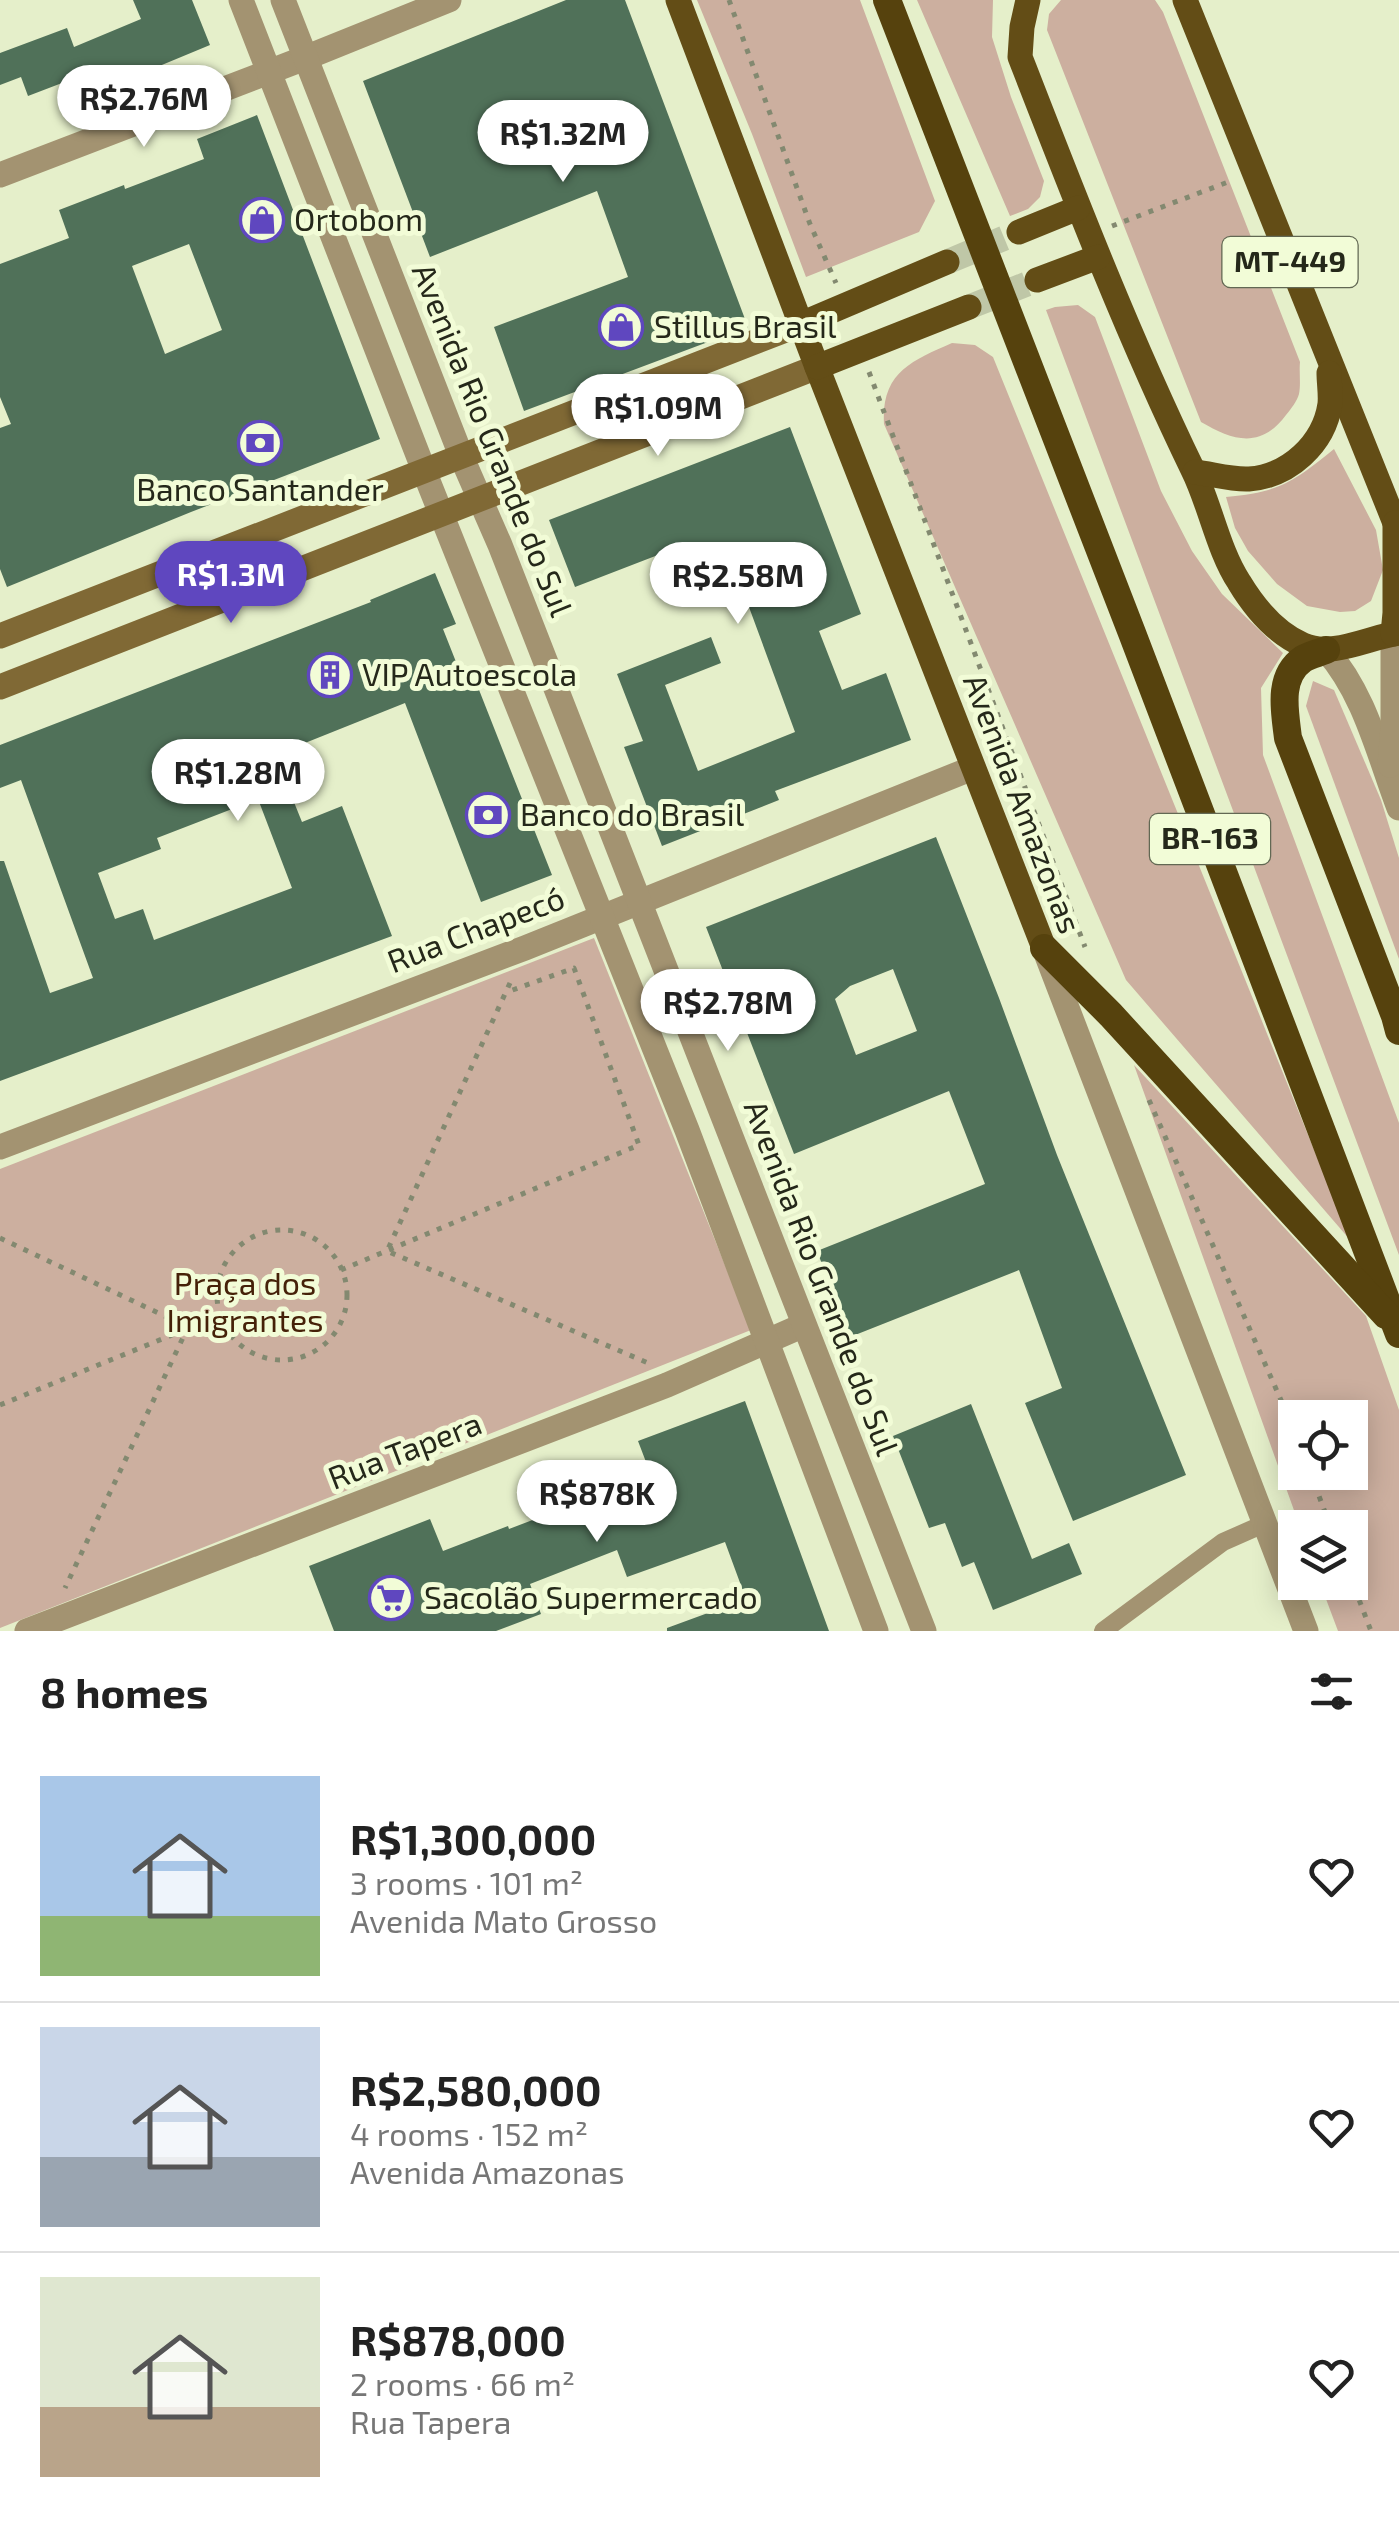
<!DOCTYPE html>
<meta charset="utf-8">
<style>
body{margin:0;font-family:"Exo 2",sans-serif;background:#f2f2f2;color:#222;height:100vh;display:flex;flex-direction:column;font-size:38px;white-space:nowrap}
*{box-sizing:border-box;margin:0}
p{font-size:32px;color:#767676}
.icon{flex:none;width:55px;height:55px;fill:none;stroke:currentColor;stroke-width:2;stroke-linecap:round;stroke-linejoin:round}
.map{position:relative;height:1631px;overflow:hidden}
.side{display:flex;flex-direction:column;background:#fff;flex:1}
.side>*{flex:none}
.tools{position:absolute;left:1278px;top:1400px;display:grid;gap:20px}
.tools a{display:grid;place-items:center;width:90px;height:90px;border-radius:0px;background:#fff;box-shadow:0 5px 25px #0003;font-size:50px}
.price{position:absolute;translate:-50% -85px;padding:0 22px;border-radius:35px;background:#fff;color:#222;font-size:32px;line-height:65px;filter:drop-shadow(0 2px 5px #0008)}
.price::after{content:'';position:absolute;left:50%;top:60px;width:30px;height:22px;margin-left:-15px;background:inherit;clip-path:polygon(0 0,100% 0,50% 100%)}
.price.current{background:#5f47bf;color:#fff}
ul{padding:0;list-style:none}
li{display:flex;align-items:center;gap:30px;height:250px;padding:0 40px}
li+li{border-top:2px solid #e0e0e0}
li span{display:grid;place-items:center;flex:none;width:280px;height:200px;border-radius:0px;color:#555}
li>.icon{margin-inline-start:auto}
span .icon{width:120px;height:120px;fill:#fffc;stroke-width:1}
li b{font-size:42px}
h2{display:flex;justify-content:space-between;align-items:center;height:120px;padding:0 40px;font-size:42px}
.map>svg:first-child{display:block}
.green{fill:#ccaf9f;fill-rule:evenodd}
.building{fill:#507159;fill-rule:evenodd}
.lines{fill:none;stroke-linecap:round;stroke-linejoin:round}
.primary-tunnel{stroke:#bfc7a7;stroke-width:25;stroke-dasharray:25 12;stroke-linecap:butt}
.path{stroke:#838970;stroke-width:5;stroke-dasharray:5 8;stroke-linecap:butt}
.service{stroke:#a39371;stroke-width:18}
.minor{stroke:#a39371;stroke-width:25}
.tertiary{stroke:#a39371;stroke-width:25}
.secondary{stroke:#806935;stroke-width:25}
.primary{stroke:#634d16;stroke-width:25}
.trunk{stroke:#56420d;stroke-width:28}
.labels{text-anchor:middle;stroke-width:10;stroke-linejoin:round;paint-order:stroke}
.shield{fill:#f2fcd7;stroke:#626853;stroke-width:2.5}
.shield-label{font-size:30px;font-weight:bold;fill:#25281a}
.poi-label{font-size:32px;fill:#25281a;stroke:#f2fcd7;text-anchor:start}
.street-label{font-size:32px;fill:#25281a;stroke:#f2fcd7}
.park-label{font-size:32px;fill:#452108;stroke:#f2fcd7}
</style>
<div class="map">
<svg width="1399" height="1631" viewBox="0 0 1399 1631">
<rect width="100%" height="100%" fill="#e5efca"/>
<!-- green -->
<g class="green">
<polygon points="697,0 860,0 935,201 919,232 806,277 752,134"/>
<polygon points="917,0 993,0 992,37 1011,97 1044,181 1040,197 1028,209 1010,216"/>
<path d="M1061,0h94l8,12 137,350c-1,10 1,22 -1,32 -2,7 -8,15 -13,21 -26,35 -54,25 -85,7l-154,-392 2,-16z"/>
<polygon points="1078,305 1095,317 1161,491 1192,551 1222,594 1283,653 1261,688 1263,755 1399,1123 1399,1255 1046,310 1055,307"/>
<path d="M952,343l23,2 18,12 358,884 -225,-261 -242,-556c-3,-51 27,-63 68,-81z"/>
<path d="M1334,449l42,81 7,40 -12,31 -16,10 -15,1 -33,-6 -30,-22 -29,-33 -13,-23 -9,-31c54,-5 67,-15 108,-48z"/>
<polygon points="1313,681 1334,690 1381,800 1399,858 1399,959 1306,706"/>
<polygon points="594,938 751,1330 0,1628 0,1169"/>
<path d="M1134,1065l232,251 33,94v221h-61l-18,-48 30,-1v-54l-50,-1zM1295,1418h55v54h-55z"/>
</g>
<!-- building -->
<g class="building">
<polygon points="133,0 192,0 210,45 104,89 96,70 28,96 21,77 0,85 0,53 67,28 74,47 141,19"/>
<polygon points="566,0 625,0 748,327 524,411 494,327 628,277 597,191 430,257 363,81"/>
<path d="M257,115l123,324 -189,73 -184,75 -7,-18v-141l11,-4 -11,-27v-133l69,-26 -10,-28 65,-25 1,4 79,-30 -7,-20zM189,244l33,86 -57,24 -33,-88z"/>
<polygon points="790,427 861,614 819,631 842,690 886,673 911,740 775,791 779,800 662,846 624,747 643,741 617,674 711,637 721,663 665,685 698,771 795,732 746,599 732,605 718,568 701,575 689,543 575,587 549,520"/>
<path d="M435,573l21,51 -13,5 17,43 10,-5 82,208 -71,27 -76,-199 -130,52 27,67 40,-16 50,130 -392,145v-220h4l46,132 43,-15 -72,-198 -21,8v-43l371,-143 -1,-2zM258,799l34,89 -138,52 -11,-31 -28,10 -17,-46 63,-24 -4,-11z"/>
<path d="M936,837l63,161 58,157 129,320 -113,46 -48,-118 37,-15 -43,-118 -169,67 -33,-86 168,-67 -36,-93 -155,63 -88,-227zM893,969l24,62 -61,24 -21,-56 15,-13z"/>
<polygon points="745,1401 829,1631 667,1631 667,1628 746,1599 725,1542 627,1577 617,1550 530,1584 541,1614 496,1631 334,1631 309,1566 430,1519 443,1551 508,1526 509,1529 598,1495 593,1482 646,1462 638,1441"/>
<polygon points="971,1404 1032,1559 1069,1543 1082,1574 993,1610 974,1562 962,1567 945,1523 929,1528 893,1436"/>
</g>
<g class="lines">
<!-- primary-tunnel -->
<g class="primary-tunnel">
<polyline points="947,262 1019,232"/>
<polyline points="969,307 1037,280"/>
</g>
<!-- path -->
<g class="path">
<polyline points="729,0 810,224 836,283"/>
<polyline points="1112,226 1228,182"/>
<polyline points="869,372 1085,947"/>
<polyline points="510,983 387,1251 648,1363"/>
<polyline points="1149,1100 1295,1432"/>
<circle cx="282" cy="1295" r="65"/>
<polyline points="0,1238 188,1327 65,1588"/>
<polyline points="341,1270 639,1145 574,968 507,992"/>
<polyline points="0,1405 221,1315"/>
<polyline points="1310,1472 1331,1528"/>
<polyline points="1350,1576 1371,1631"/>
</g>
<!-- service -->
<polyline class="service" points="1103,1631 1223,1542 1266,1523"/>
<!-- minor -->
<g class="minor">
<polyline points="0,175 305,58 449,0"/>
<polyline points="0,1147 525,948 973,768"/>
<polyline points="27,1631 667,1385 804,1325"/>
</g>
<!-- tertiary -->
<g class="tertiary">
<polyline points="241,0 430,486 687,1130 876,1631"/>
<polyline points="283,0 462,458 500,545 924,1631"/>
<path d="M1326,650c39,44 52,103 73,158"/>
<polyline points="1390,765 1393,726 1393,634"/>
<polyline points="1044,948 1306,1631"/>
</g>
<!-- secondary -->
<g class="secondary">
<polyline points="0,636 801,324"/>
<polyline points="0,687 817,367"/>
</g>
<!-- primary -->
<g class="primary">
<polyline points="678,0 817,367 1044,948"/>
<path d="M1028,0l-6,27 -2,30c54,139 108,279 173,413 17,34 25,80 46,112 15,25 37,51 64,63 29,13 66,-8 96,-12"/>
<polyline points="1185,0 1395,523 1399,529"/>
<polyline points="1019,232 1078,208"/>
<polyline points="1037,280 1098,257"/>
<polyline points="801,324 947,262"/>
<polyline points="817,367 969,307"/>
<path d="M1195,472c17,2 37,8 54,7 40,-3 75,-35 81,-75 1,-10 -1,-21 -1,-31"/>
<polyline points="1393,634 1395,613 1395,523"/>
</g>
<!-- trunk -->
<g class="trunk">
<polyline points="887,0 1132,633 1399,1334"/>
<path d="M1326,650c-7,3 -17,5 -23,9 -26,18 -18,53 -15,79l107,278 4,15"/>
<polyline points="1044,948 1111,1015 1386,1315"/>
</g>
</g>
<!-- icons -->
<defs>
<symbol id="shop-ring" viewBox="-11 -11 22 22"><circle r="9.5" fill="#f2fcd7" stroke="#5f47bf" stroke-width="1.5"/><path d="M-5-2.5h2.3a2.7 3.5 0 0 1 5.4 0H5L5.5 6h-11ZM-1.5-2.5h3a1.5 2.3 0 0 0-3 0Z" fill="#5f47bf"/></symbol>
<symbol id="bank-ring" viewBox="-11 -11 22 22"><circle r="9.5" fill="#f2fcd7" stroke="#5f47bf" stroke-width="1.5"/><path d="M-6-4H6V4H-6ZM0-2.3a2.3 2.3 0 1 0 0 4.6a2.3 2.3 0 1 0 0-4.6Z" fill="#5f47bf"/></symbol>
<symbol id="building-ring" viewBox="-11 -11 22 22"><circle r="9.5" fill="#f2fcd7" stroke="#5f47bf" stroke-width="1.5"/><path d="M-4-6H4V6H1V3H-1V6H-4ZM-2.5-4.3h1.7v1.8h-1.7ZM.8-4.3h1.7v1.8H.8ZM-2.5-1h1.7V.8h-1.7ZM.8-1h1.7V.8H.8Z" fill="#5f47bf"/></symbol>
<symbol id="supermarket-ring" viewBox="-11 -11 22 22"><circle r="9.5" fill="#f2fcd7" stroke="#5f47bf" stroke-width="1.5"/><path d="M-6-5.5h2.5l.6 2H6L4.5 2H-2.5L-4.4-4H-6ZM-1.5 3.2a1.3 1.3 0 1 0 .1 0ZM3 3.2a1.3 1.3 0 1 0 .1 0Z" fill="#5f47bf"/></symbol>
</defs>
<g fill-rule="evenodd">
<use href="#shop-ring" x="237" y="195" width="50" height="50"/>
<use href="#shop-ring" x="596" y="302" width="50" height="50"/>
<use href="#bank-ring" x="235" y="418" width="50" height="50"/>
<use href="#building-ring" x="305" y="650" width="50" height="50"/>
<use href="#bank-ring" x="463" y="790" width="50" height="50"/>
<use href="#supermarket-ring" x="366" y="1573" width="50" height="50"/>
</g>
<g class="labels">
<!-- shield labels -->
<g class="shield">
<rect x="1222.5" y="237" width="135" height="50" rx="8"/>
<rect x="1150" y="814" width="120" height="50" rx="8"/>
</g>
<g class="shield-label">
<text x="1290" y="272">MT-449</text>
<text x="1210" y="849">BR-163</text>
</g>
<!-- poi labels -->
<g class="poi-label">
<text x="294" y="231">Ortobom</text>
<text x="654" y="338">Stillus Brasil</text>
<text x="260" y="501" text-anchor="middle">Banco Santander</text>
<text x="362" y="686">VIP Autoescola</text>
<text x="520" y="826">Banco do Brasil</text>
<text x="424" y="1609">Sacolão Supermercado</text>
</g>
<!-- street labels -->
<g class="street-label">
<text transform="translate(492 440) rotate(68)" y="11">Avenida Rio Grande do Sul</text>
<text transform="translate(1022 804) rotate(69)" y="11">Avenida Amazonas</text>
<text transform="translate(476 930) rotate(-21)" y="11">Rua Chapecó</text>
<text transform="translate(821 1278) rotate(69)" y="11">Avenida Rio Grande do Sul</text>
<text transform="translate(405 1451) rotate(-21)" y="11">Rua Tapera</text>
</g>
<!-- park labels -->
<g class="park-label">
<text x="245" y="1295">Praça dos<tspan x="245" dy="37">Imigrantes</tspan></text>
</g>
</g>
</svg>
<div class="tools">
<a><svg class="icon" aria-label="locate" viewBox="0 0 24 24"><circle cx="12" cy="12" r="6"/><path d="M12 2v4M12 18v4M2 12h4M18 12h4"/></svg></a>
<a><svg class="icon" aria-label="layers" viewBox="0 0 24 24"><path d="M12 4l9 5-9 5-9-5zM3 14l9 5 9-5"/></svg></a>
</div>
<b class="price" style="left:144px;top:150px">R$2.76M</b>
<b class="price" style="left:563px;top:185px">R$1.32M</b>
<b class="price" style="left:658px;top:459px">R$1.09M</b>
<b class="price current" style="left:231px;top:626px">R$1.3M</b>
<b class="price" style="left:738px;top:627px">R$2.58M</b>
<b class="price" style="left:238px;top:824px">R$1.28M</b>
<b class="price" style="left:728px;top:1054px">R$2.78M</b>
<b class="price" style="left:597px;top:1545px">R$878K</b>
</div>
<section class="side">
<h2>8 homes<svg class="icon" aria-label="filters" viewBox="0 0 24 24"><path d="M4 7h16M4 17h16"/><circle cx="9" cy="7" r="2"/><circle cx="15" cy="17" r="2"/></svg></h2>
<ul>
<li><span style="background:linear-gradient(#a9c7e8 70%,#8fb573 0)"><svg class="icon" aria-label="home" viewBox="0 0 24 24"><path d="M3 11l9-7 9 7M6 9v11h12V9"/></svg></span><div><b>R$1,300,000</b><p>3 rooms · 101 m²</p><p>Avenida Mato Grosso</p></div><svg class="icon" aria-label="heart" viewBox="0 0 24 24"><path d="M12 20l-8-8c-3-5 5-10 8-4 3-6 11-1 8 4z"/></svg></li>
<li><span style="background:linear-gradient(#c9d6e8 65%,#9aa5b1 0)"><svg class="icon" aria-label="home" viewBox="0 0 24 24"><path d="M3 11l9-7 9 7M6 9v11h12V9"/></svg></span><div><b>R$2,580,000</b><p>4 rooms · 152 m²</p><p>Avenida Amazonas</p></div><svg class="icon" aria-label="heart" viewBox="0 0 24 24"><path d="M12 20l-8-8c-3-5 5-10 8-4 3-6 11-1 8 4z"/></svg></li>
<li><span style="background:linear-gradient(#dfe7d0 65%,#b9a48a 0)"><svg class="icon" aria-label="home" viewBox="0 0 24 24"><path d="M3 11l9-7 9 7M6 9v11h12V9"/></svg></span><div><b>R$878,000</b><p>2 rooms · 66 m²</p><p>Rua Tapera</p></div><svg class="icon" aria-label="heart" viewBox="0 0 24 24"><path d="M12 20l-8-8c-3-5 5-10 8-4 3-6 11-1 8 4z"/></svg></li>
</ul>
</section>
